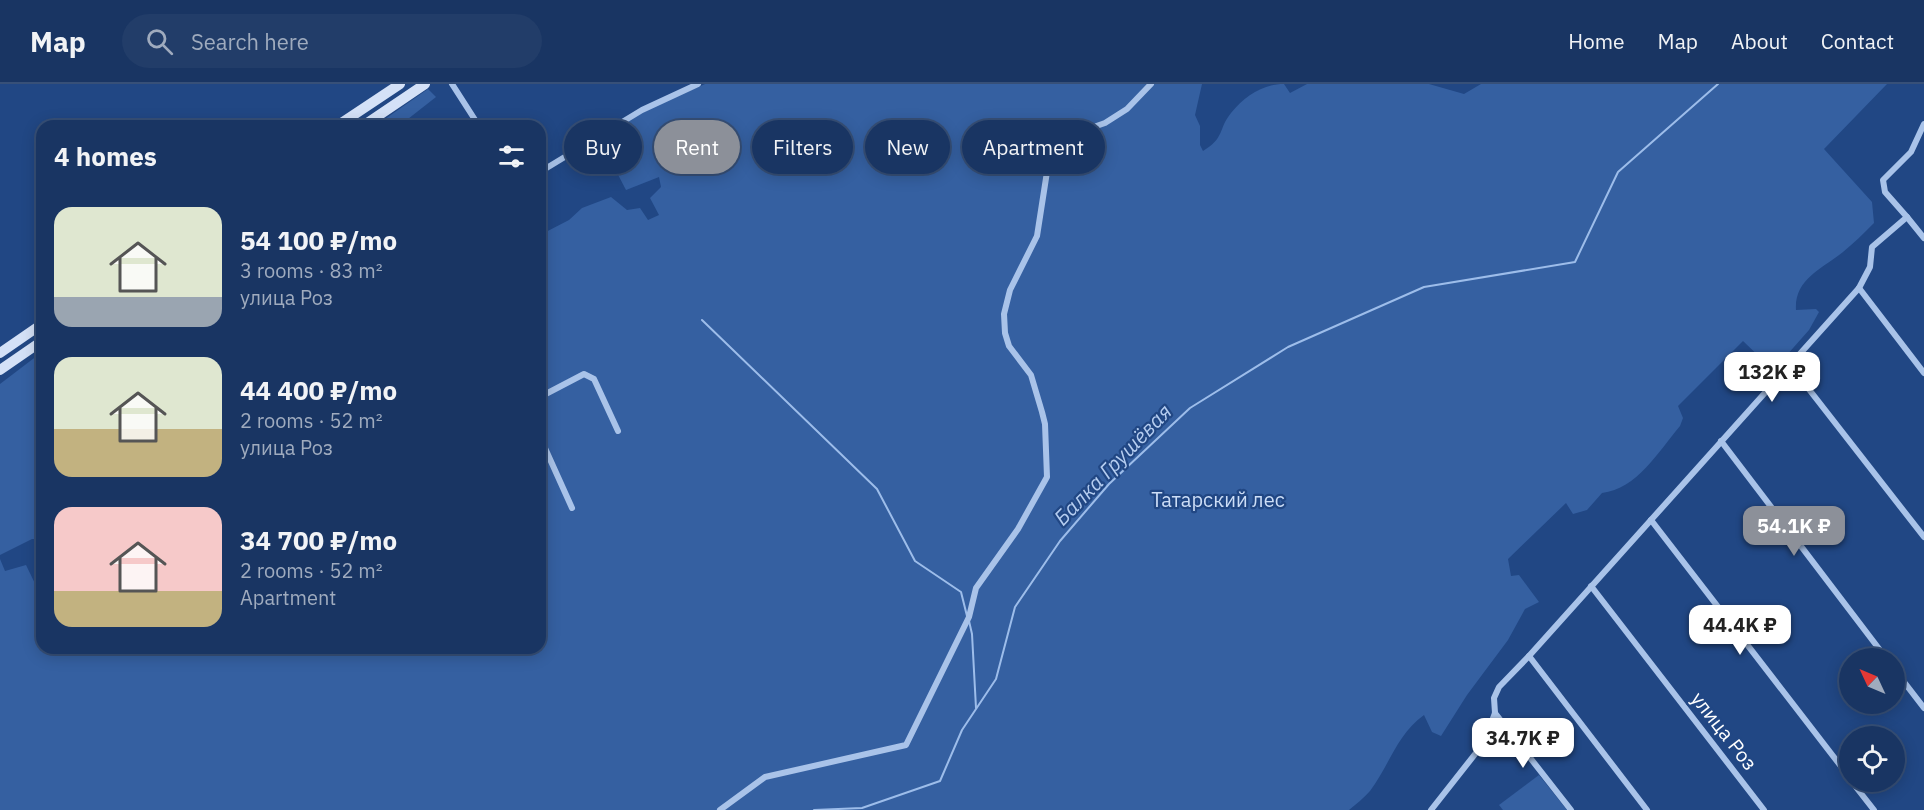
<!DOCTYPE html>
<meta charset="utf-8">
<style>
body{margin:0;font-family:"IBM Plex Sans",sans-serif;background:#223d69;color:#f1f3f6;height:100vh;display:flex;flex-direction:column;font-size:22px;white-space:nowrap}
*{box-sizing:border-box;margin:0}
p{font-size:20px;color:#9fabbe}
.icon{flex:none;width:33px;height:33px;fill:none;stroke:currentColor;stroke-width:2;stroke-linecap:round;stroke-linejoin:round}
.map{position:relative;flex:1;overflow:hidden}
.side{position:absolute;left:36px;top:36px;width:510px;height:534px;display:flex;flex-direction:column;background:#193563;border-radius:18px;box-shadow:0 3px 15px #0003,0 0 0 2px #375078}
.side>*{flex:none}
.banner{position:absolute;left:564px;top:36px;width:570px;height:54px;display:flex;gap:12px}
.needle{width:39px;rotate:314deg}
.buttons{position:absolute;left:1839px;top:564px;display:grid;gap:12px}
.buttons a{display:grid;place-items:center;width:66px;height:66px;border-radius:50%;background:#193563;box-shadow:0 3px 15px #0003,0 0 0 2px #375078;font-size:30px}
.price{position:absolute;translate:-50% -51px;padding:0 14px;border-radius:12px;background:#fff;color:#222;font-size:20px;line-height:39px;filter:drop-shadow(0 2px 3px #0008)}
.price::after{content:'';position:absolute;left:50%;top:36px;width:18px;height:14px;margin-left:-9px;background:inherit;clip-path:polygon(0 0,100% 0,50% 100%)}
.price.active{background:#8c9099;color:#fff}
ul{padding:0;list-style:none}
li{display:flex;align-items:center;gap:18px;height:150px;padding:0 18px}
li span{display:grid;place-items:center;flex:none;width:168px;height:120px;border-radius:18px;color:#555}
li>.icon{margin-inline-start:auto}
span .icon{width:72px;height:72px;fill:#fffc;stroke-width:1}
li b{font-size:26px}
h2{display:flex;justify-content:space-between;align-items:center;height:72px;padding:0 18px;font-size:26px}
.tag{padding:0 21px;border-radius:27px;background:#193563;box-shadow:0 3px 15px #0003,0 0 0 2px #375078;font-size:21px;line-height:54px}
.tag.active{background:#8c9099;color:#fff}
header{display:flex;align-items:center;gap:36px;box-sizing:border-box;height:84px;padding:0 30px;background:#193563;border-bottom:2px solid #375078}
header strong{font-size:28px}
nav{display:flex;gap:33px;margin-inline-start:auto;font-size:21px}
.search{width:420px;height:54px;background:#223d69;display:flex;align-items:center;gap:15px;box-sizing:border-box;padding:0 21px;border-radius:33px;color:#9fabbe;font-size:22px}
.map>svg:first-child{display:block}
.green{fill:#3560a1}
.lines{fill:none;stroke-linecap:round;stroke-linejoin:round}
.stream{stroke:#9dbdea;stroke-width:2}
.street{stroke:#a9c3e9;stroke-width:6}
.secondary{stroke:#d4e1f7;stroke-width:10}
.labels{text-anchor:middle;stroke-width:4.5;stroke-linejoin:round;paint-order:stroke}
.park-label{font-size:20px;fill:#cddef7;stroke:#214784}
.street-label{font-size:20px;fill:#fff;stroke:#214784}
.water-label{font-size:21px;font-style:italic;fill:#b5cdf0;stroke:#214784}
</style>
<header>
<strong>Map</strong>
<div class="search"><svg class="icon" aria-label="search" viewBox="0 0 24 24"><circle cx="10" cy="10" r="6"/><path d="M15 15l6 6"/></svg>Search here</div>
<nav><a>Home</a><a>Map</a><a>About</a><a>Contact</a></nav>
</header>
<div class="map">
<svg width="1924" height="726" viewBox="0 0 1924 726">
<rect width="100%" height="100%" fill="#214784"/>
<!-- green -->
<g class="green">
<path d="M705,0h497l-7,31 5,11v19l3,6c22,-13 15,-22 28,-38 14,-17 32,-29 53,-29l6,9 17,-9h122l35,10 17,-10h406l-63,65 48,53 2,21c-10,10 -20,20 -31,29 -21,17 -49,27 -47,58l20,-1 3,3 -10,18 -32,36 -9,-1 -25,-24 -65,65 5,12 -3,8c-22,26 -43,63 -78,67l-15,17 -14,4 -7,-11 -58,56 3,17 8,-1 20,27 -14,7 -17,31 -41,55 -26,41 -9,-4 -8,-17c-27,19 -35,51 -54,76 -6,7 -14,13 -21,19h-1349v-251l5,12 21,-6 16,33v12l-6,5 6,13v20h498v-413l29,-15 13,-12 29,-11 16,13 13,-2 8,12 11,-5 -9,-17 11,-11 -2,-10 -33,13 -25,-48c15,-22 78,-46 104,-58z"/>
<polygon points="428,5 436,13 399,42 375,42"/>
<polygon points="42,268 42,455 32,455 0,471 0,300"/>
<polygon points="1539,691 1567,726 1503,726 1499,721"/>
</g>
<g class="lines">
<!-- stream -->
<g class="stream">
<polyline points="702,236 877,405 915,477 961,508 967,532"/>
<polyline points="969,537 972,550 976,624"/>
<polyline points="814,726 862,724 940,697 962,646 996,595 1015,523 1060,457 1109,400 1190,324 1288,263 1424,203 1575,178 1618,88 1718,0"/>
</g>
<!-- street -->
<g class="street">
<polyline points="452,0 479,42"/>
<polyline points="540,88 642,26 698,0"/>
<polyline points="1907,133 1924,154"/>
<polyline points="1859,204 1924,289"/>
<polyline points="1790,281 1924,453"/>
<polyline points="540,313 584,290 594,295 618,347"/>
<polyline points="540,353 572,424"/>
<polyline points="1721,357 1886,574"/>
<polyline points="1651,436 1850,694"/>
<polyline points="1591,502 1764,726"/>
<polyline points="1529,572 1647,726"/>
<polyline points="1894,585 1924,624"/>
<polyline points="1495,629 1571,726"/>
<polyline points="1852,698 1874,726"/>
<polyline points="720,726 765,693 906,661 969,533 976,504 1018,445 1047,393 1045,340 1042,328 1031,291 1009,262 1005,249 1004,230 1010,206 1037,152 1049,75 1062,54 1105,39 1127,25 1151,0"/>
<polyline points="1431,726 1483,660 1495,629 1494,614 1499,603 1529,572 1859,204 1870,183 1872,163 1907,133 1885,108 1883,96 1911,68 1924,40"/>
</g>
<!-- secondary -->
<g class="secondary">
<polyline points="337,42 400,0"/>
<polyline points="363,42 425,0"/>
<polyline points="0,269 42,240"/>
<polyline points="0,286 42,257"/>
</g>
</g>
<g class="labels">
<!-- park labels -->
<g class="park-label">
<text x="1218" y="423">Татарский лес</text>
</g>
<!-- street labels -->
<g class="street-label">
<text transform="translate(1724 647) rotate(52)" y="7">улица Роз</text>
</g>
<!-- water labels -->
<g class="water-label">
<text transform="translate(1113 381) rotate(-46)" y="7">Балка Грушёвая</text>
</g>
</g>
</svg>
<div class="buttons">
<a><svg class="needle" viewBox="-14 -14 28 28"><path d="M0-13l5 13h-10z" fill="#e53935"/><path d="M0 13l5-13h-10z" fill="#9fabbe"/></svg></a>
<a><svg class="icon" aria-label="locate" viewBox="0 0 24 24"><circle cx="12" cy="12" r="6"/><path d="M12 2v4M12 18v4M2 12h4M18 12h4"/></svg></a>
</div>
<b class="price" style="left:1772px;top:319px">132K ₽</b>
<b class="price active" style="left:1794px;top:473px">54.1K ₽</b>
<b class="price" style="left:1740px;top:572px">44.4K ₽</b>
<b class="price" style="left:1523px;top:685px">34.7K ₽</b>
<div class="banner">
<a class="tag">Buy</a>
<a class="tag active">Rent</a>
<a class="tag">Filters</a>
<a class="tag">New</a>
<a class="tag">Apartment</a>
</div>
<section class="side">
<h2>4 homes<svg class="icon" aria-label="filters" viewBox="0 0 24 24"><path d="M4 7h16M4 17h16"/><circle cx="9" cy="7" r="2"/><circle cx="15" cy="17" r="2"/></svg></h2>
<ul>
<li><span style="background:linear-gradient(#dfe7d0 75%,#9aa5b1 0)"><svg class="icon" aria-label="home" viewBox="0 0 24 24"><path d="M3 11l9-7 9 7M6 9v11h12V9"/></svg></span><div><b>54 100 ₽/mo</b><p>3 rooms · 83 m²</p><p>улица Роз</p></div></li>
<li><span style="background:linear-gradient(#dfe7d0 60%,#c2b280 0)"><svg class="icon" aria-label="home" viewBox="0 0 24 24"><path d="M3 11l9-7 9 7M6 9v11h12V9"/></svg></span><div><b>44 400 ₽/mo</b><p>2 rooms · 52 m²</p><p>улица Роз</p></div></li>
<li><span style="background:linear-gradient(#f6c9c9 70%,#c2b280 0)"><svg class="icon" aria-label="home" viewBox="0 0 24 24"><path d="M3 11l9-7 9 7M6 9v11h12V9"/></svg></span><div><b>34 700 ₽/mo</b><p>2 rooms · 52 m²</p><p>Apartment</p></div></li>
</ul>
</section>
</div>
